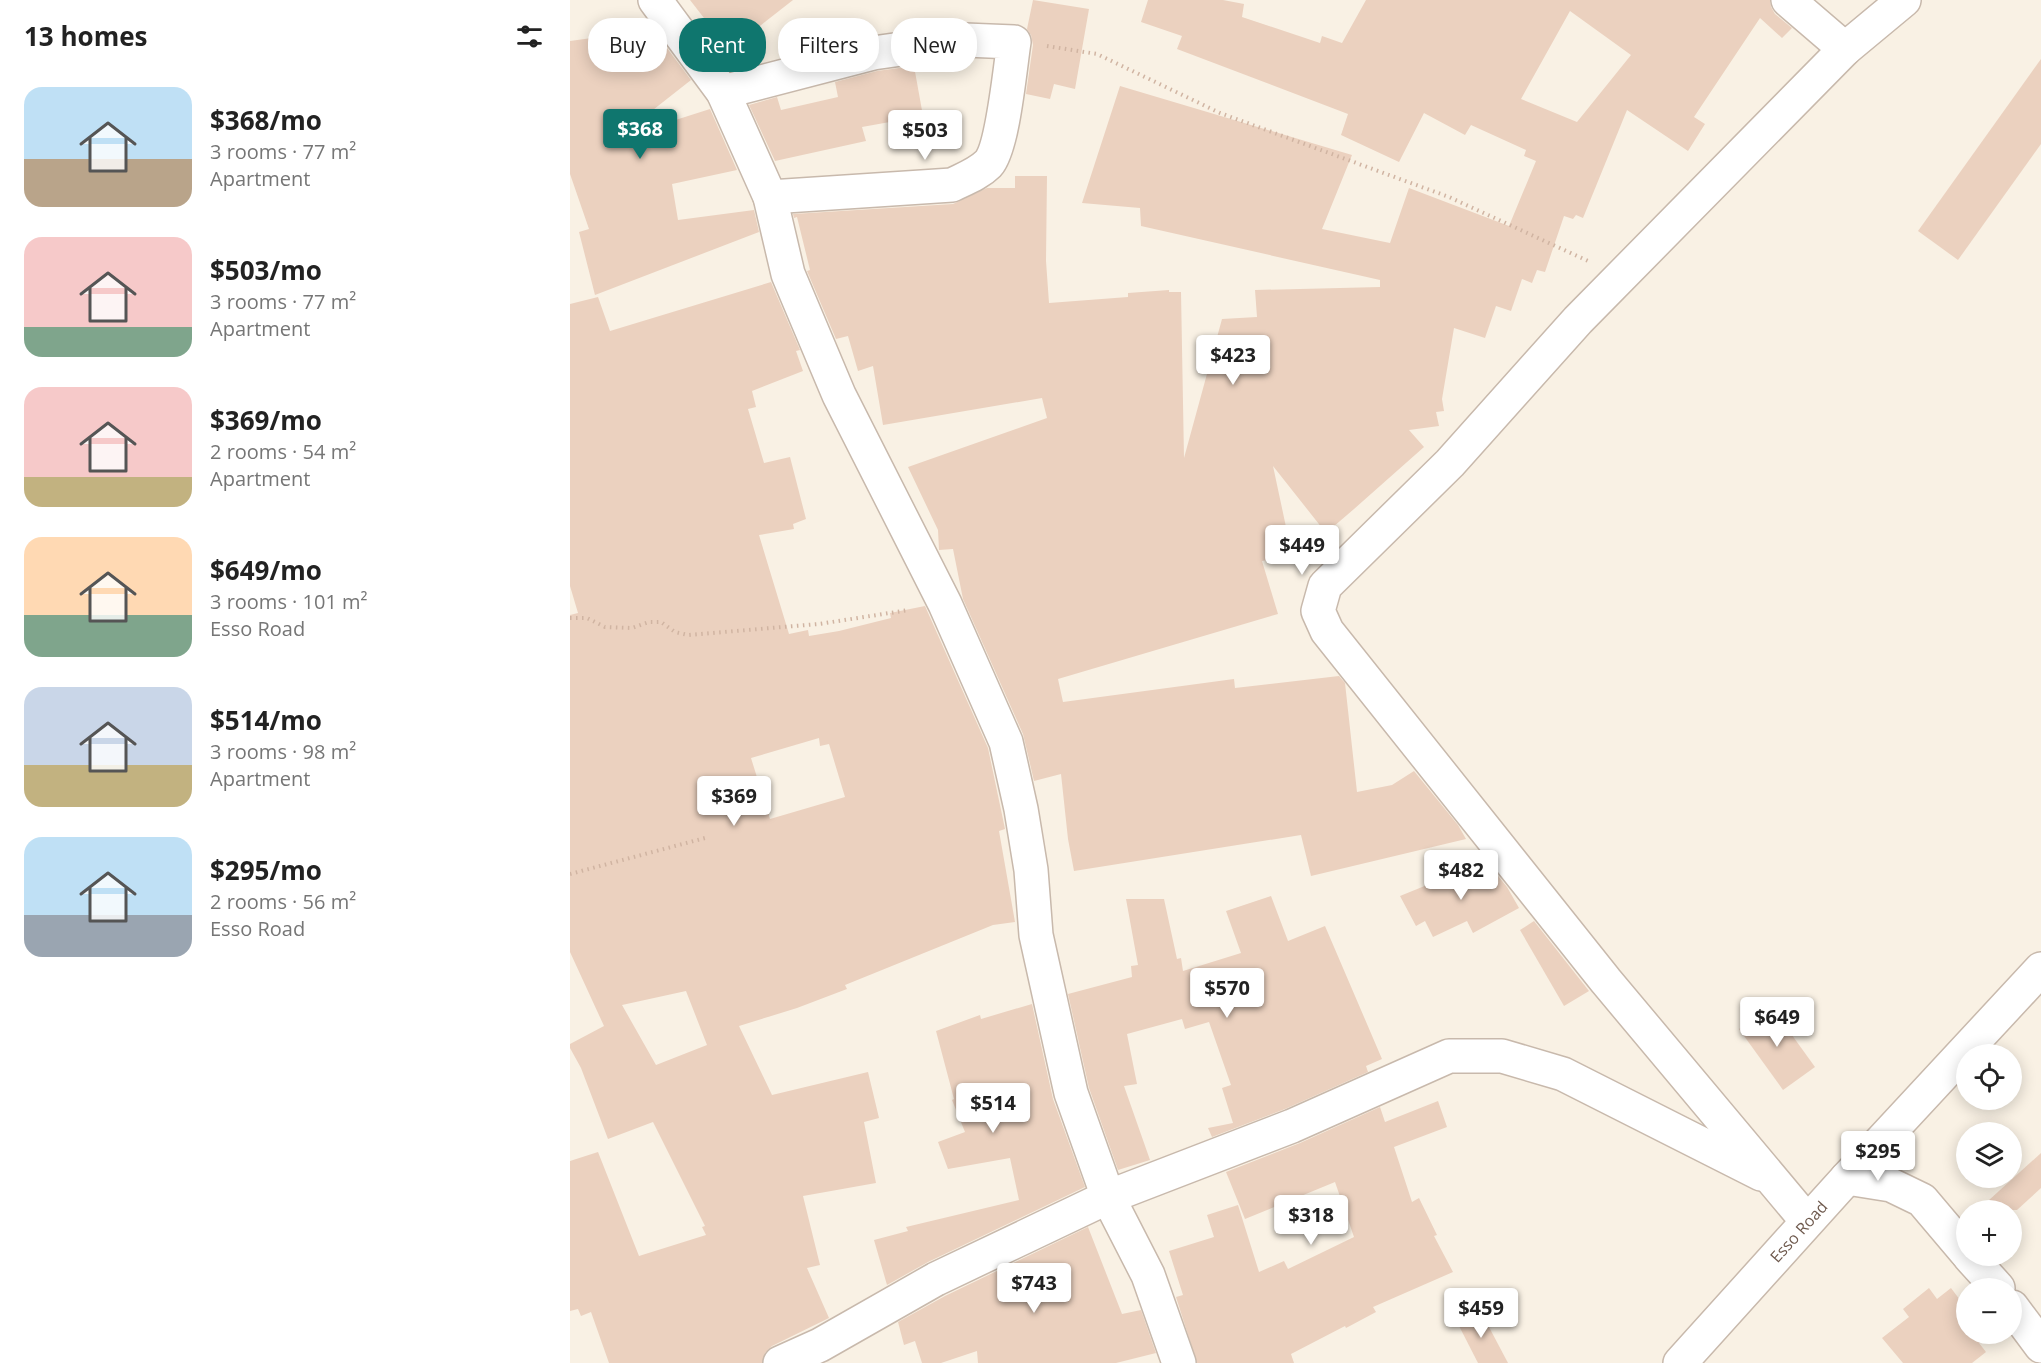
<!DOCTYPE html>
<meta charset="utf-8">
<style>
body{margin:0;font-family:"Open Sans",sans-serif;background:#f6f6f6;color:#222;height:100vh;display:flex;flex-direction:column;font-size:22px;white-space:nowrap}
*{box-sizing:border-box;margin:0}
p{font-size:20px;color:#767676}
.icon{flex:none;width:33px;height:33px;fill:none;stroke:currentColor;stroke-width:2;stroke-linecap:round;stroke-linejoin:round}
.map{position:relative;flex:1;overflow:hidden}
.side{display:flex;flex-direction:column;background:#fff;width:570px}
.side>*{flex:none}
.hud{position:absolute;left:18px;top:18px;width:570px;height:54px;display:flex;gap:12px}
.controls{position:absolute;left:1386px;top:1044px;display:grid;gap:12px}
.controls a{display:grid;place-items:center;width:66px;height:66px;border-radius:50%;background:#fff;box-shadow:0 3px 15px #0003;font-size:30px}
.price{position:absolute;translate:-50% -51px;padding:0 14px;border-radius:6px;background:#fff;color:#222;font-size:20px;line-height:39px;filter:drop-shadow(0 2px 3px #0008)}
.price::after{content:'';position:absolute;left:50%;top:36px;width:18px;height:14px;margin-left:-9px;background:inherit;clip-path:polygon(0 0,100% 0,50% 100%)}
.price.current{background:#0f766e;color:#fff}
ul{padding:0;list-style:none}
li{display:flex;align-items:center;gap:18px;height:150px;padding:0 24px}
li span{display:grid;place-items:center;flex:none;width:168px;height:120px;border-radius:18px;color:#555}
li>.icon{margin-inline-start:auto}
span .icon{width:72px;height:72px;fill:#fffc;stroke-width:1}
li b{font-size:26px}
h2{display:flex;justify-content:space-between;align-items:center;height:72px;padding:0 24px;font-size:26px}
.chip{padding:0 21px;border-radius:24px;background:#fff;box-shadow:0 3px 15px #0003;font-size:21px;line-height:54px}
.chip.current{background:#0f766e;color:#fff}
main{display:flex;flex:1;min-height:0}
.map>svg:first-child{display:block}
.building{fill:#ebd1bf;fill-rule:evenodd}
.lines{fill:none;stroke-linecap:round;stroke-linejoin:round}
.minor-casing{stroke:#c8b9ac;stroke-width:36}
.tertiary-casing{stroke:#c8b9ac;stroke-width:36}
.path{stroke:#d0b4a2;stroke-width:4;stroke-dasharray:1.5 4.5;stroke-linecap:butt}
.minor{stroke:#fff;stroke-width:33}
.tertiary{stroke:#fff;stroke-width:33}
.labels{text-anchor:middle;stroke-width:6;stroke-linejoin:round;paint-order:stroke}
.street-label{font-size:16px;fill:#6e594d;stroke:#fdf5e9}
</style>
<main>
<section class="side">
<h2>13 homes<svg class="icon" aria-label="filters" viewBox="0 0 24 24"><path d="M4 7h16M4 17h16"/><circle cx="9" cy="7" r="2"/><circle cx="15" cy="17" r="2"/></svg></h2>
<ul>
<li><span style="background:linear-gradient(#bfe0f5 60%,#b9a48a 0)"><svg class="icon" aria-label="home" viewBox="0 0 24 24"><path d="M3 11l9-7 9 7M6 9v11h12V9"/></svg></span><div><b>$368/mo</b><p>3 rooms · 77 m²</p><p>Apartment</p></div></li>
<li><span style="background:linear-gradient(#f6c9c9 75%,#7fa58c 0)"><svg class="icon" aria-label="home" viewBox="0 0 24 24"><path d="M3 11l9-7 9 7M6 9v11h12V9"/></svg></span><div><b>$503/mo</b><p>3 rooms · 77 m²</p><p>Apartment</p></div></li>
<li><span style="background:linear-gradient(#f6c9c9 75%,#c2b280 0)"><svg class="icon" aria-label="home" viewBox="0 0 24 24"><path d="M3 11l9-7 9 7M6 9v11h12V9"/></svg></span><div><b>$369/mo</b><p>2 rooms · 54 m²</p><p>Apartment</p></div></li>
<li><span style="background:linear-gradient(#ffd9b3 65%,#7fa58c 0)"><svg class="icon" aria-label="home" viewBox="0 0 24 24"><path d="M3 11l9-7 9 7M6 9v11h12V9"/></svg></span><div><b>$649/mo</b><p>3 rooms · 101 m²</p><p>Esso Road</p></div></li>
<li><span style="background:linear-gradient(#c9d6e8 65%,#c2b280 0)"><svg class="icon" aria-label="home" viewBox="0 0 24 24"><path d="M3 11l9-7 9 7M6 9v11h12V9"/></svg></span><div><b>$514/mo</b><p>3 rooms · 98 m²</p><p>Apartment</p></div></li>
<li><span style="background:linear-gradient(#bfe0f5 65%,#9aa5b1 0)"><svg class="icon" aria-label="home" viewBox="0 0 24 24"><path d="M3 11l9-7 9 7M6 9v11h12V9"/></svg></span><div><b>$295/mo</b><p>2 rooms · 56 m²</p><p>Esso Road</p></div></li>
</ul>
</section>
<div class="map">
<svg width="1471" height="1363" viewBox="0 0 1471 1363">
<rect width="100%" height="100%" fill="#f9f1e4"/>
<!-- building -->
<g class="building">
<polygon points="120,0 223,0 150,57 123,20 134,18"/>
<polygon points="463,0 519,9 505,89 484,84 480,99 456,94 463,45 461,35 457,29"/>
<path d="M578,0h75l21,4 -2,13 78,26 2,-7 20,7 24,-43h404l1,7 4,7 17,14 -10,10 -22,-20 -66,99 11,7 -17,27 -61,-41 -44,108 -7,-3 -3,4 -9,-3 -19,56 -8,-2 -5,13 -10,-4 -11,32 -15,-5 -11,32 -31,-10 -12,71 2,12 -8,1 3,14 -30,4 15,17 -70,62 -28,24 -53,-67 19,89 -30,6 16,53 -220,65 5,23 171,-23 1,9 104,-12 6,7 12,109 35,-7 22,-14 44,54 8,14 -155,37 -10,-41 -227,36 -6,-32 -7,-65 -27,7 -11,-47 -60,-135 -10,-50 -14,1 -1,-20 -30,-63 139,-49 -5,-20 -159,27 -10,-59 -15,5 -10,-35 -12,3 -29,-68 3,-1 -13,-53 -3,1 -1,-4 160,-10 34,-16h28v-12h32l-1,85 3,42 79,-6v-4l41,-3v2h12l3,166 38,-139 35,-2 -2,-27 125,-3v-7l-239,-54 -1,-18 -58,-5 38,-117 232,69 -30,74 68,14 19,-55 100,38 27,-65 -12,-5 2,-6 -55,-25 -6,10 -41,-22 -25,49 -58,-27 7,-21 -171,-65 5,-13 -41,-14zM1000,11l61,44 -54,67 -56,-23z"/>
<polygon points="57,23 59,32 82,28 121,80 46,139 140,109 167,170 102,184 108,220 184,210 189,232 25,295 9,232 19,229 0,174 0,41 29,37 27,30"/>
<polygon points="1471,59 1471,144 1388,260 1348,231"/>
<polygon points="344,66 353,116 292,127 296,141 205,161 179,105 207,97 211,110 268,97 265,82 307,71"/>
<path d="M201,282l29,68 -4,1 7,20 -51,20 4,16 -8,2 16,54 26,-6 16,62 -13,5 1,5 -35,6 30,99 19,-4 1,6 30,-5 52,-13 -1,-5 35,-7 63,142 17,81 -6,2 16,91 -22,3 -148,60 2,4 -50,19 -58,18 33,69 96,-23 11,46 -15,4 12,61 -73,13 17,69 -13,3 22,50 -57,28 -7,7 -3,10h-153l-18,-51 -10,4 -3,-7 -8,2v-150l28,-9 41,104 67,-21 -4,-8 3,-1 -52,-104 -45,17 -27,-71 -11,-20v-4l34,-18 -34,-74v-337l8,-2 -8,-27v-282l28,-7 12,34zM249,738l1,8 9,-2 16,53 -75,22 -19,-61zM116,991l21,54 -51,20 -34,-60z"/>
<polygon points="916,861 937,887 949,908 903,933 897,921 863,937 855,921 846,926 830,896"/>
<polygon points="701,896 718,941 755,926 812,1059 796,1066 798,1072 715,1109 642,1137 638,1128 663,1123 652,1088 661,1085 639,1022 615,1029 612,1019 557,1034 567,1084 554,1086 580,1160 548,1170 519,1088 498,994 562,977 561,966 568,965 556,899 594,899 607,959 611,958 613,971 671,953 656,911"/>
<polygon points="964,921 1019,991 994,1006 950,930"/>
<polygon points="462,1004 483,1099 515,1187 358,1262 317,1285 304,1240 338,1231 336,1227 449,1200 440,1158 378,1169 368,1142 395,1132 382,1100 384,1099 366,1031 410,1015 411,1019"/>
<polygon points="1201,1006 1245,1067 1213,1090 1169,1029"/>
<polygon points="868,1101 877,1127 824,1147 842,1202 849,1198 867,1235 864,1236 883,1272 803,1307 806,1312 776,1328 775,1326 721,1354 724,1363 627,1363 606,1297 613,1295 599,1251 644,1237 637,1215 668,1205 689,1272 714,1261 718,1269 784,1237 765,1182 675,1219 656,1172 730,1143 810,1107 815,1122"/>
<polygon points="1471,1153 1471,1188 1447,1210 1408,1210"/>
<polygon points="518,1227 552,1314 571,1310 586,1353 546,1363 408,1363 407,1351 371,1363 352,1363 345,1341 334,1345 328,1322 375,1296"/>
<polygon points="1359,1288 1367,1299 1381,1288 1390,1300 1396,1294 1396,1334 1422,1334 1409,1343 1416,1352 1402,1363 1333,1363 1312,1338 1339,1317 1333,1309"/>
<polygon points="910,1310 938,1363 908,1363 887,1322"/>
</g>
<g class="lines">
<defs>
<g id="minor">
<polyline points="85,0 153,92 200,197 218,274 269,395 375,604 436,742 451,809 461,870 466,935 501,1093 538,1197 578,1275 609,1363"/>
<polyline points="1218,0 1275,49"/>
<path d="M153,92l150,-39 92,-13 49,2c-4,25 -11,106 -26,122 -10,10 -24,15 -36,21l-182,12"/>
<polyline points="1277,1178 1321,1185 1352,1200 1396,1252"/>
<polyline points="1237,1221 1036,981 757,631 748,611 755,586 880,463 1008,320 1275,49 1334,0"/>
<polyline points="1399,1256 1428,1288"/>
<polyline points="1442,1307 1471,1346"/>
<polyline points="210,1363 250,1345 366,1279 538,1197 722,1126 879,1056 932,1056 993,1074 1191,1174"/>
</g>
<g id="tertiary">
<path id="s1" d="M1110,1363l167,-185 194,-209"/>
</g>
</defs>
<!-- minor casing -->
<use href="#minor" class="minor-casing"/>
<!-- tertiary casing -->
<use href="#tertiary" class="tertiary-casing"/>
<!-- path -->
<g class="path">
<polyline points="477,46 527,54 650,113 879,197 1018,261"/>
<polyline points="0,618 17,618 35,627 62,628 79,622 91,622 105,632 118,635 249,624 339,610"/>
<polyline points="0,874 135,838"/>
</g>
<!-- minor -->
<use href="#minor" class="minor"/>
<!-- tertiary -->
<use href="#tertiary" class="tertiary"/>
</g>
<g class="labels">
<!-- street labels -->
<g class="street-label">
<text dy="6" stroke="none"><textPath href="#s1" startOffset="177">Esso Road</textPath></text>
</g>
</g>
</svg>
<div class="controls">
<a><svg class="icon" aria-label="locate" viewBox="0 0 24 24"><circle cx="12" cy="12" r="6"/><path d="M12 2v4M12 18v4M2 12h4M18 12h4"/></svg></a>
<a><svg class="icon" aria-label="layers" viewBox="0 0 24 24"><path d="M12 4l9 5-9 5-9-5zM3 14l9 5 9-5"/></svg></a>
<a>+</a>
<a>−</a>
</div>
<b class="price current" style="left:70px;top:160px">$368</b>
<b class="price" style="left:355px;top:161px">$503</b>
<b class="price" style="left:663px;top:386px">$423</b>
<b class="price" style="left:732px;top:576px">$449</b>
<b class="price" style="left:164px;top:827px">$369</b>
<b class="price" style="left:891px;top:901px">$482</b>
<b class="price" style="left:657px;top:1019px">$570</b>
<b class="price" style="left:1207px;top:1048px">$649</b>
<b class="price" style="left:423px;top:1134px">$514</b>
<b class="price" style="left:1308px;top:1182px">$295</b>
<b class="price" style="left:741px;top:1246px">$318</b>
<b class="price" style="left:464px;top:1314px">$743</b>
<b class="price" style="left:911px;top:1339px">$459</b>
<div class="hud">
<a class="chip">Buy</a>
<a class="chip current">Rent</a>
<a class="chip">Filters</a>
<a class="chip">New</a>
</div>
</div>
</main>
